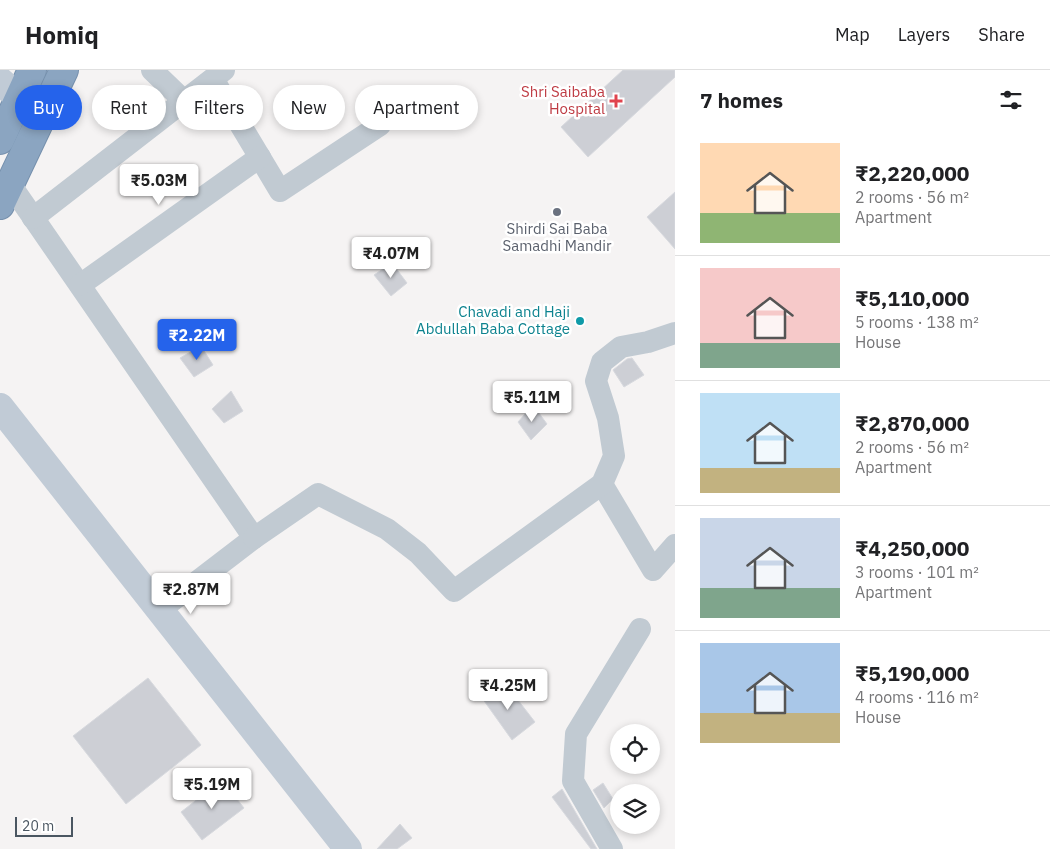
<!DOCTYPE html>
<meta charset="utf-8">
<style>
body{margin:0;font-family:"IBM Plex Sans",sans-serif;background:#f2f2f2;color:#202124;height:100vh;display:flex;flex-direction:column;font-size:19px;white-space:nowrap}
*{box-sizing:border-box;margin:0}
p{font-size:16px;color:#757577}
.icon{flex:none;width:28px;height:28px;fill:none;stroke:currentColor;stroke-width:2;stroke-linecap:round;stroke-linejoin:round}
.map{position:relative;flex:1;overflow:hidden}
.sheet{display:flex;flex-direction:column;background:#fff;width:375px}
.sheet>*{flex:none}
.banner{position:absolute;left:15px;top:15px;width:475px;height:45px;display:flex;gap:10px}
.buttons{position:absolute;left:610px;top:654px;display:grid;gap:10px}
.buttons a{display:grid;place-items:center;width:50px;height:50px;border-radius:50%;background:#fff;box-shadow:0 2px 8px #0003;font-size:25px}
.scale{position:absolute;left:15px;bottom:12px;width:58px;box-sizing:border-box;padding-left:5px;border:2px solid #4a5661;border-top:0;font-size:14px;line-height:18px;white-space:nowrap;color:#4a5661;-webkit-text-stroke:4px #fff;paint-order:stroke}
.price{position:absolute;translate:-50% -42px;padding:0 11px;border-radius:5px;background:#fff;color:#222;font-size:16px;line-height:32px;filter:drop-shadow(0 1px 2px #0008)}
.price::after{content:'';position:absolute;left:50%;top:30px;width:15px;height:11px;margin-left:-8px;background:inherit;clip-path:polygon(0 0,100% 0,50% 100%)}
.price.on{background:#2563eb;color:#fff}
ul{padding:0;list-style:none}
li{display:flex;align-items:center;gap:15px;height:125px;padding:0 25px}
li+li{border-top:1px solid #e0e0e0}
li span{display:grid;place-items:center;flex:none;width:140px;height:100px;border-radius:0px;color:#555}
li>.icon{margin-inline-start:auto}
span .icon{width:60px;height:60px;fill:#fffc;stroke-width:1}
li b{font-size:21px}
h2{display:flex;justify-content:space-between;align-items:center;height:60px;padding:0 25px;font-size:21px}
.chip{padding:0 18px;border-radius:22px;background:#fff;box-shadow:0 2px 8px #0003;font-size:18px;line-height:45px}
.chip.on{background:#2563eb;color:#fff}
header{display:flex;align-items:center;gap:30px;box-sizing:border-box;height:70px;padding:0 25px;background:#fff;border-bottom:1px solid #e0e0e0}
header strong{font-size:24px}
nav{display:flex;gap:28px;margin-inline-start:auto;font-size:18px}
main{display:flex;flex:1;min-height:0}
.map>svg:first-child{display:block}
.building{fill:#cdcfd5;stroke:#d7d9de}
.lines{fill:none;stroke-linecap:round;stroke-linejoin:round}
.highway-casing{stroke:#7690ad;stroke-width:30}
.street{stroke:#c1cad2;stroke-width:22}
.secondary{stroke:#c1cbd6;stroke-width:28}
.highway{stroke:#8ba5c1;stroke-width:28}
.health-dot{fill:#e0444e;stroke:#fff;stroke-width:2}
.worship-dot{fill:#6b7280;stroke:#fff;stroke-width:2}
.culture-dot{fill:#0f9aa8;stroke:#fff;stroke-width:2}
.labels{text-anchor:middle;stroke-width:5;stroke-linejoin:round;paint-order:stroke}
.health-label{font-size:15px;fill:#be3a42;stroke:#fff;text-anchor:end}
.worship-label{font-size:15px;fill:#5b616d;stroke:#fff}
.culture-label{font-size:15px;fill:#0d838f;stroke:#fff;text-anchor:end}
</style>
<header>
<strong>Homiq</strong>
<nav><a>Map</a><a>Layers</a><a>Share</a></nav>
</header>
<main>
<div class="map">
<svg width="675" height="779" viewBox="0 0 675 779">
<rect width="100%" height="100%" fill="#f5f3f3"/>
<!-- building -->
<g class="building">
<polygon points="623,0 675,0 675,7 588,87 561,57"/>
<polygon points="675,122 675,179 647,147"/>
<polygon points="392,193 407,213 391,226 374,205"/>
<polygon points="201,276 213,295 194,307 180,288"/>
<polygon points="632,288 644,305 624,317 613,300 627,289"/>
<polygon points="231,321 243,341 224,353 212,339"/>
<polygon points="533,335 547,354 531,370 518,352"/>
<polygon points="148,608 201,675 126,734 73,666"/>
<polygon points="504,612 535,652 512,670 482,628"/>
<polygon points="222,710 244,738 202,770 181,742"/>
<polygon points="603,713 613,729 604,738 593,720"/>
<polygon points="562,719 597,779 591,779 552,727"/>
<polygon points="400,754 412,768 397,779 377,779"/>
</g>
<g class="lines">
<defs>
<g id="highway">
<polyline points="0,70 32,0"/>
<polyline points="0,135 64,0"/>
</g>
</defs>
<!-- highway casing -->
<use href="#highway" class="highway-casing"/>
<!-- street -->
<g class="street">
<polyline points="152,0 184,31"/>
<polyline points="213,9 280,121 380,55"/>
<polyline points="10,114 254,468 160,540"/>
<polyline points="33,148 224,0"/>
<polyline points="80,215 260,87"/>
<polyline points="602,414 653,500 675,475"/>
<polyline points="254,468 318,424 387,459 418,483 454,521 602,414 614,386 608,348 596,311 602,292 621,277 648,272 675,263"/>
<polyline points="612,779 573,711 576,664 640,559"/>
</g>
<!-- secondary -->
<g class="secondary">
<polyline points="0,11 41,48"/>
<polyline points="0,337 348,779"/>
</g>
<!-- highway -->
<use href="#highway" class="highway"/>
</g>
<!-- markers -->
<path class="health-dot" d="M613.5 23.5h5v5h5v5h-5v5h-5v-5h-5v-5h5z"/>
<circle class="worship-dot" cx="557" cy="142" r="5"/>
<circle class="culture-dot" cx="580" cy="251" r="5"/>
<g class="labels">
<!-- health labels -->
<g class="health-label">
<text x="605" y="27">Shri Saibaba<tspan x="605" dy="17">Hospital</tspan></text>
</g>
<!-- worship labels -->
<g class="worship-label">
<text x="557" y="164">Shirdi Sai Baba<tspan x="557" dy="17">Samadhi Mandir</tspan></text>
</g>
<!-- culture labels -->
<g class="culture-label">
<text x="570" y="247">Chavadi and Haji<tspan x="570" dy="17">Abdullah Baba Cottage</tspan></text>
</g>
</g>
</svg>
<div class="buttons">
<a><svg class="icon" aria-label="locate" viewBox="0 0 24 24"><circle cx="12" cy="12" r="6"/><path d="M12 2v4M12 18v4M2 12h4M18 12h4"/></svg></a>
<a><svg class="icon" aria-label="layers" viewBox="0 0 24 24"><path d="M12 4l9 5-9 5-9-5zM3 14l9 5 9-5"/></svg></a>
</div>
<div class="scale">20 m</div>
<b class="price" style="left:159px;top:136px">₹5.03M</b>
<b class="price" style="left:391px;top:209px">₹4.07M</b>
<b class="price on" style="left:197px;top:291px">₹2.22M</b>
<b class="price" style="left:532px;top:353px">₹5.11M</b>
<b class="price" style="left:191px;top:545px">₹2.87M</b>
<b class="price" style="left:508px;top:641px">₹4.25M</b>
<b class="price" style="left:212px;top:740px">₹5.19M</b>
<div class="banner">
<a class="chip on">Buy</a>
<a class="chip">Rent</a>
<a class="chip">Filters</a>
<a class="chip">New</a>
<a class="chip">Apartment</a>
</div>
</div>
<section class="sheet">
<h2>7 homes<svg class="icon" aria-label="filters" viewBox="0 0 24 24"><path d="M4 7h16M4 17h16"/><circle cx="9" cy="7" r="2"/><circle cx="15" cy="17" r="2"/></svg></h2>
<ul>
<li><span style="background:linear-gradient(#ffd9b3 70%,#8fb573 0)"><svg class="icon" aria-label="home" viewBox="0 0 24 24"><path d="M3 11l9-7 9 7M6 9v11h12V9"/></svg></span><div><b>₹2,220,000</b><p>2 rooms · 56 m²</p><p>Apartment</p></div></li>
<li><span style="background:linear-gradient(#f6c9c9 75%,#7fa58c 0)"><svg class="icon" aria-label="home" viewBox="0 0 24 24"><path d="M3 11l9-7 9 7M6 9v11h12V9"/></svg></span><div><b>₹5,110,000</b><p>5 rooms · 138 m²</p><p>House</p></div></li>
<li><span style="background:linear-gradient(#bfe0f5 75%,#c2b280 0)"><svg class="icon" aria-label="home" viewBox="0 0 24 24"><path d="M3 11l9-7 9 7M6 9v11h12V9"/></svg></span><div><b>₹2,870,000</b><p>2 rooms · 56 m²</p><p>Apartment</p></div></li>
<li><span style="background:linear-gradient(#c9d6e8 70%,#7fa58c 0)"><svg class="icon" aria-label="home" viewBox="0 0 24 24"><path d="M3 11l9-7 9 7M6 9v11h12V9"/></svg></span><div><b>₹4,250,000</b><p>3 rooms · 101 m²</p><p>Apartment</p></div></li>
<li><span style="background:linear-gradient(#a9c7e8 70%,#c2b280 0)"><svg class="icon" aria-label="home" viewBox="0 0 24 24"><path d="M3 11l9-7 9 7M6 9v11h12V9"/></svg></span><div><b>₹5,190,000</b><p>4 rooms · 116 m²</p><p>House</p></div></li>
</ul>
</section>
</main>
